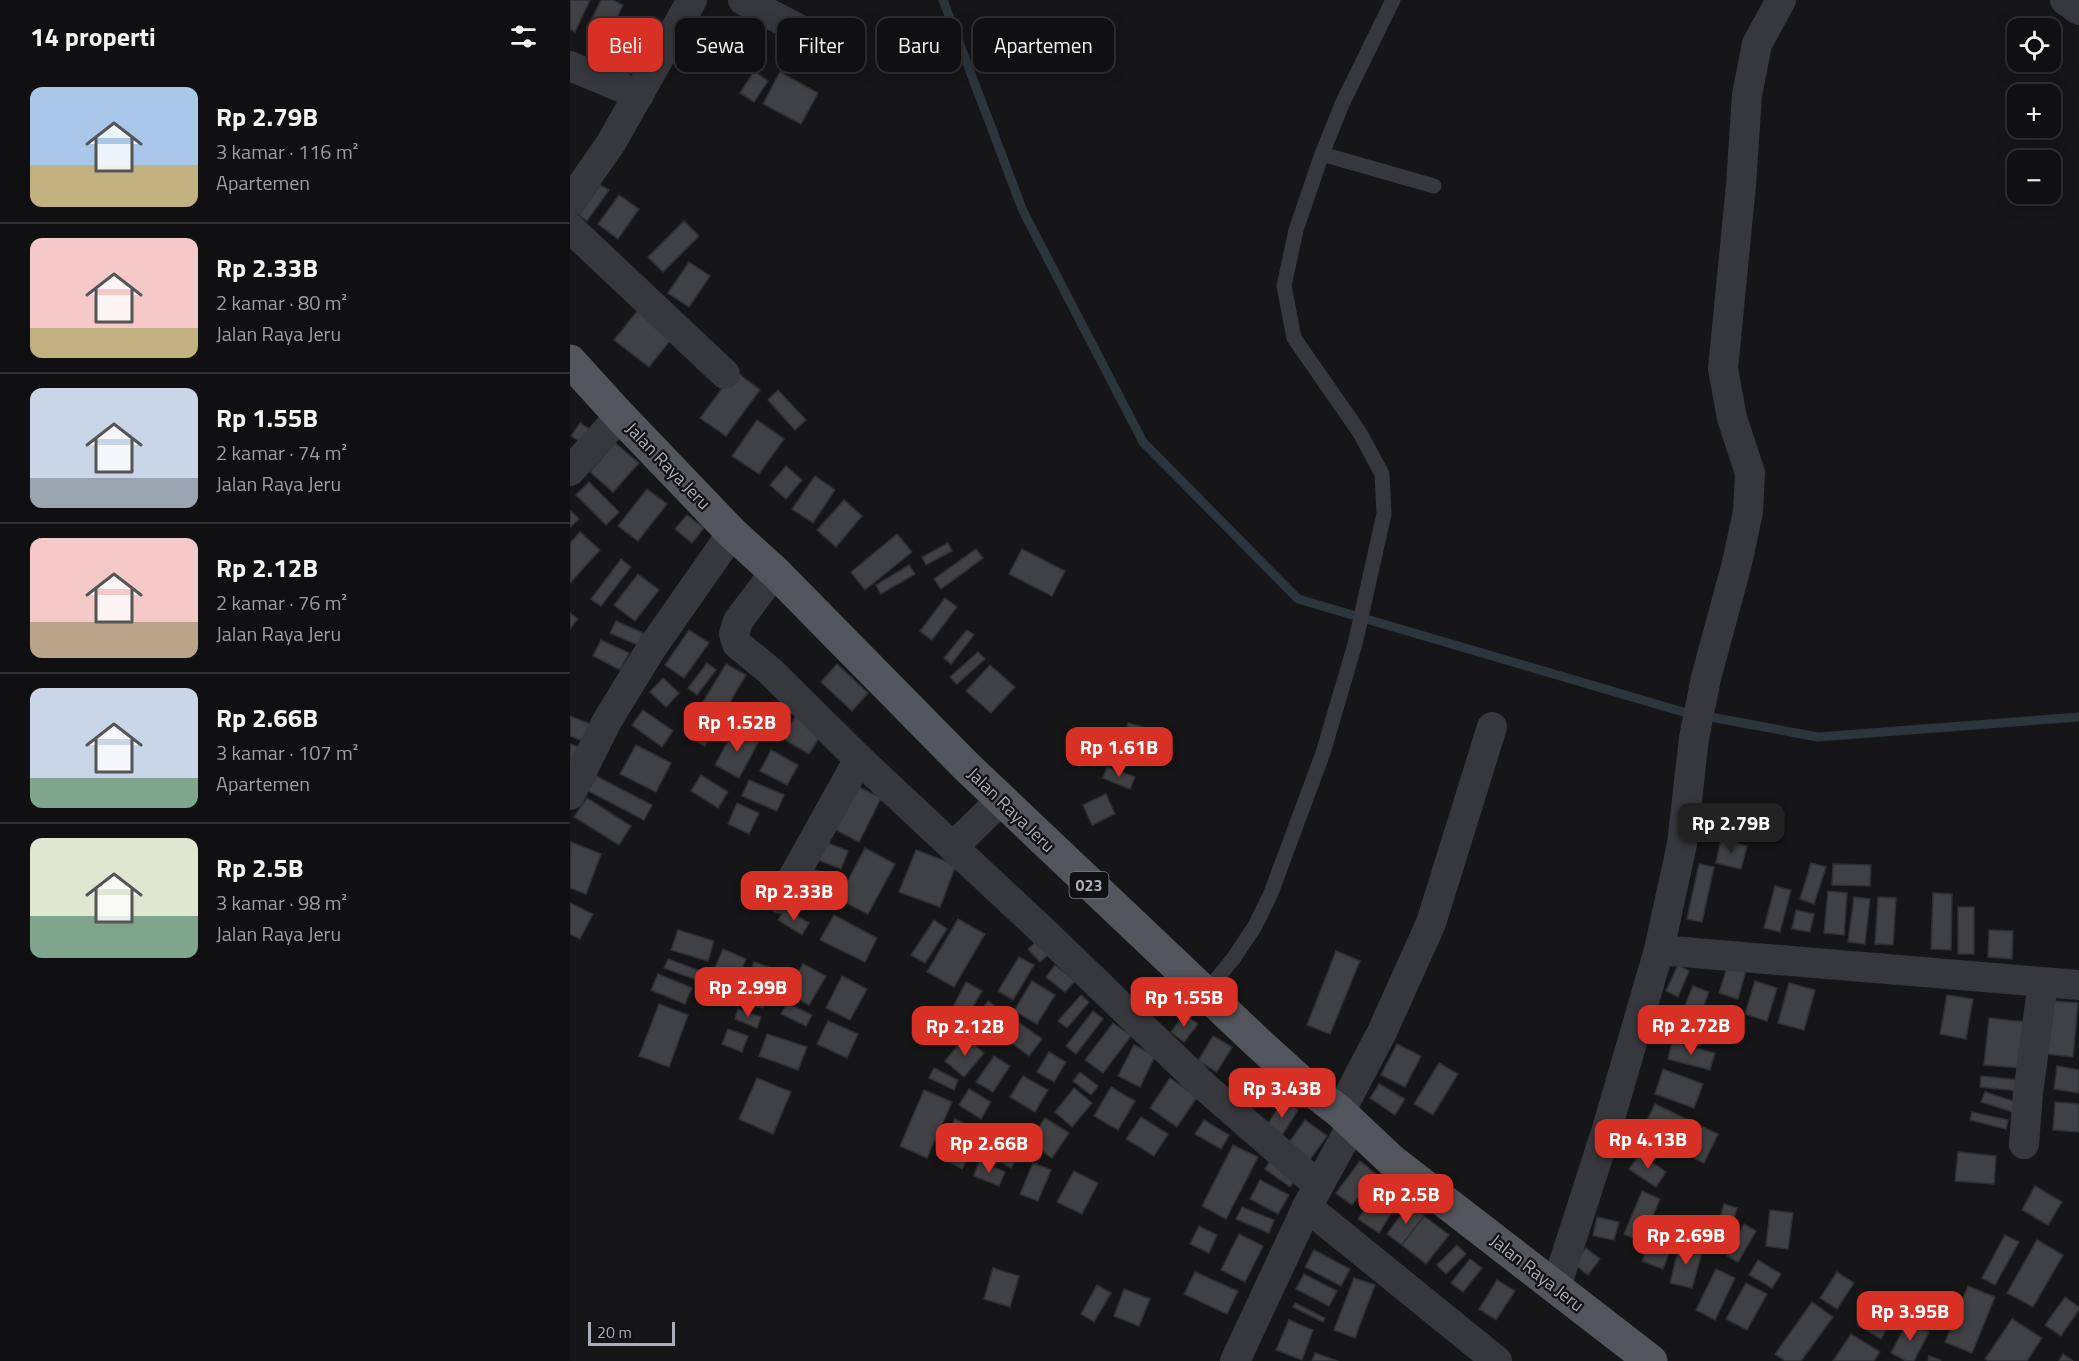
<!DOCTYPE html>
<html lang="id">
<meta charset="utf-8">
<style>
body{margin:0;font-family:"Titillium Web",sans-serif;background:#1e1e20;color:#f1f3f6;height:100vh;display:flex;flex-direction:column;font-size:22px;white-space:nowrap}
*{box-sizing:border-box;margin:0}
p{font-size:20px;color:#9c9d9f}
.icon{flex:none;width:33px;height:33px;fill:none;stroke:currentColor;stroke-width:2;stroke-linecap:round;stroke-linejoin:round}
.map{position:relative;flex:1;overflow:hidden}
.drawer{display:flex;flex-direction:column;background:#101012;width:570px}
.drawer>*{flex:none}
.hud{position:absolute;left:18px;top:18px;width:570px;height:54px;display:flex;gap:12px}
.controls{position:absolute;left:1437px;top:18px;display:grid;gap:12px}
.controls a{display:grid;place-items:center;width:54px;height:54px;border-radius:12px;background:#101012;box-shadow:0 3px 15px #0003,0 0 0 2px #303032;font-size:30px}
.scale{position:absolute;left:18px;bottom:15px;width:87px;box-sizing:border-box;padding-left:6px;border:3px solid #a8adb8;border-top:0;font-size:16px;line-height:21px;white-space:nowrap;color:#a8adb8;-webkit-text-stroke:4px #111113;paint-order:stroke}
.price{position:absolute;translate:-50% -51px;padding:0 14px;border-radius:12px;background:#d93025;color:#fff;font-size:20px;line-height:39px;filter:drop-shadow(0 2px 3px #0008)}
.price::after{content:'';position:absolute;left:50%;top:36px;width:18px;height:14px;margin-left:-9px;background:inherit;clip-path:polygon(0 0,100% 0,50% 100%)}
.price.on{background:#222;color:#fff}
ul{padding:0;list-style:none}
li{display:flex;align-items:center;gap:18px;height:150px;padding:0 30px}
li+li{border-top:2px solid #303032}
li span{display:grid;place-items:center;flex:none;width:168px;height:120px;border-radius:12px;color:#555}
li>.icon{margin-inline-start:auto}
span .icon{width:72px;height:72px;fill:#fffc;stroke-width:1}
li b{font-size:26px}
h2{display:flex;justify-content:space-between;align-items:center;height:72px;padding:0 30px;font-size:26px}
.chip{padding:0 21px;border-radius:12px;background:#101012;box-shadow:0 3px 15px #0003,0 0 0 2px #303032;font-size:21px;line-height:54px}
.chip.on{background:#d93025;color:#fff}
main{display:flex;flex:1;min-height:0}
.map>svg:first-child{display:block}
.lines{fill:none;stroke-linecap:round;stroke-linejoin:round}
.stream{stroke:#2c353c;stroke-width:9}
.building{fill:#404145;stroke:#303034;stroke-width:1.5}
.lane{stroke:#37383d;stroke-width:15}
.street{stroke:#37383d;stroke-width:30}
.primary{stroke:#53555c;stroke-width:33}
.labels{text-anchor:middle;stroke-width:4.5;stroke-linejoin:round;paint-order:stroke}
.shield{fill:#111113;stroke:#7b7e86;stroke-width:1.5}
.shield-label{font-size:16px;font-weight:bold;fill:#a8adb8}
.street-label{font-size:18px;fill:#a8adb8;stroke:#111113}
</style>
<main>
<section class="drawer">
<h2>14 properti<svg class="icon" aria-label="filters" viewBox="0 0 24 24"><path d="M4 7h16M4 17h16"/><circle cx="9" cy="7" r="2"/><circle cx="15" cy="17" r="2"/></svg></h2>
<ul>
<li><span style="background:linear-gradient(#a9c7e8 65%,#c2b280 0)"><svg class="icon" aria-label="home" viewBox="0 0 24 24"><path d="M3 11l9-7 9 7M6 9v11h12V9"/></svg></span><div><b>Rp 2.79B</b><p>3 kamar · 116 m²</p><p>Apartemen</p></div></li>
<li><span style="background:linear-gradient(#f6c9c9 75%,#c2b280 0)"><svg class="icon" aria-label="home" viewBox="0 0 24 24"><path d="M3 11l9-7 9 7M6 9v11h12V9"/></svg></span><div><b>Rp 2.33B</b><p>2 kamar · 80 m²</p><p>Jalan Raya Jeru</p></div></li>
<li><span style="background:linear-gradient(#c9d6e8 75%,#9aa5b1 0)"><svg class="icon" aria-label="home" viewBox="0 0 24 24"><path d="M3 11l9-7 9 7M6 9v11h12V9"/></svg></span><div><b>Rp 1.55B</b><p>2 kamar · 74 m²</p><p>Jalan Raya Jeru</p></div></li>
<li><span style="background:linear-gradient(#f6c9c9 70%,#b9a48a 0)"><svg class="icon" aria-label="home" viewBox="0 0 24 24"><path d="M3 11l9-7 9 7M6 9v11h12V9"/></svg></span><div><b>Rp 2.12B</b><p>2 kamar · 76 m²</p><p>Jalan Raya Jeru</p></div></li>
<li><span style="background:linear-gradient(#c9d6e8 75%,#7fa58c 0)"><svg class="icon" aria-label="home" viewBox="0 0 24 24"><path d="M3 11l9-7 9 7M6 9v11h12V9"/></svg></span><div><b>Rp 2.66B</b><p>3 kamar · 107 m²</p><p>Apartemen</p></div></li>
<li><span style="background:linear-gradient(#dfe7d0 65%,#7fa58c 0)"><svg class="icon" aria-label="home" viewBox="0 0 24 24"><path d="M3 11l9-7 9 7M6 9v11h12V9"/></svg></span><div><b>Rp 2.5B</b><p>3 kamar · 98 m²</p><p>Jalan Raya Jeru</p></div></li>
</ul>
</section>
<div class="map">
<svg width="1509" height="1361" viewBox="0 0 1509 1361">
<rect width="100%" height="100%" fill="#161618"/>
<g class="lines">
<!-- stream -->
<g class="stream">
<polyline points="373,0 453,211 573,442 728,599 1120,714"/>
<polyline points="1135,716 1248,737 1509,717"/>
</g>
</g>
<!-- building -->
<g class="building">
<polygon points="0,0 20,0 5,32 0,29"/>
<polygon points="31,0 43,0 53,5 37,39 17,29"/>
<polygon points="184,71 198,81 184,102 170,93"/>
<polygon points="210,72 248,93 231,124 193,104"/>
<polygon points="30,185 39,190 17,221 9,215"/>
<polygon points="49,195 69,209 48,239 28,224"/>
<polygon points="114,221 129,236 93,272 78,257"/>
<polygon points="119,262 140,276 119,307 98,293"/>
<polygon points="68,310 103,337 79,367 44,340"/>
<polygon points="165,371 190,390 156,436 130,418"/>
<polygon points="208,390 236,420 225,430 198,400"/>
<polygon points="187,420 214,439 189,474 162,456"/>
<polygon points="10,423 21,430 12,443 1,436"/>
<polygon points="45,443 69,463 43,492 20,472"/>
<polygon points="216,466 232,480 216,499 200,485"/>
<polygon points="245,476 265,490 243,523 222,509"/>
<polygon points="19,482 49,512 36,525 6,495"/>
<polygon points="77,489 97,504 68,541 48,526"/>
<polygon points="274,500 292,516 266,547 247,530"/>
<polygon points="0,510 9,519 0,527"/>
<polygon points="117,515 134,528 122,543 105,529"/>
<polygon points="10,532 30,550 0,583 0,543"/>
<polygon points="327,534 342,552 295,590 281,572"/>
<polygon points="378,543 382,551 356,565 352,557"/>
<polygon points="406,549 413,558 371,589 364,579"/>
<polygon points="452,549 495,571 482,596 439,574"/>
<polygon points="51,559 61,567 31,606 21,599"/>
<polygon points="339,565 345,574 311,594 306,585"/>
<polygon points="68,574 89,590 65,621 44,605"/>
<polygon points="375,598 387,607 362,640 350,631"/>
<polygon points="0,613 8,619 0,629"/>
<polygon points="46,621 73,633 68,645 40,633"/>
<polygon points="119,630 139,643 114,678 95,665"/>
<polygon points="397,630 404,635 381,664 374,658"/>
<polygon points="31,640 59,653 50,670 23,656"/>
<polygon points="408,652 415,659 387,684 380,677"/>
<polygon points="137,663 146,670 127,695 118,688"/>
<polygon points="156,664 176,675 153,714 133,702"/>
<polygon points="267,664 298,693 282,711 251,682"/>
<polygon points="420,665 445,687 421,713 396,691"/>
<polygon points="93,678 109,693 96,707 80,692"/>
<polygon points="73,710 103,731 92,747 62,725"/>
<polygon points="227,714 254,730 239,754 212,738"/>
<polygon points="0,716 28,727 20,744 0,736"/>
<polygon points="132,717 146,725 135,746 120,738"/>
<polygon points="558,723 577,728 568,759 549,754"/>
<polygon points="165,728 189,741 169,778 145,765"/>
<polygon points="0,744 8,747 0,764"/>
<polygon points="66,745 101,763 86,792 50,774"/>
<polygon points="201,750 228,765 217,785 190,771"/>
<polygon points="537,767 565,777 560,789 533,778"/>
<polygon points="131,775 158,792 148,808 121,791"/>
<polygon points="26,776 82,805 74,820 18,791"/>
<polygon points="179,780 214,795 207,811 172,796"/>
<polygon points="285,785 311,798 289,842 264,829"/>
<polygon points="536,794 545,814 522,825 513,805"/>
<polygon points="17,798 61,826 49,845 4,817"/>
<polygon points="167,803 189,813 179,834 158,824"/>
<polygon points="1151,839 1177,846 1171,869 1146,863"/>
<polygon points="253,841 278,851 271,869 246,859"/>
<polygon points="1,842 31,854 16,894 0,888"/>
<polygon points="295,848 325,864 298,914 268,899"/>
<polygon points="346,850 386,865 370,907 329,892"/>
<polygon points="1241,863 1256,867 1244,904 1230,899"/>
<polygon points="1129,864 1144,867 1132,922 1117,919"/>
<polygon points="1263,864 1301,865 1300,886 1262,885"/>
<polygon points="236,867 264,876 259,890 231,881"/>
<polygon points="1205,886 1221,890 1210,932 1194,928"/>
<polygon points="227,888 249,899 244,910 221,899"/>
<polygon points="1258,891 1277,893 1274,935 1254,933"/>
<polygon points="1363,893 1382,894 1381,950 1361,949"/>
<polygon points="1284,897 1300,899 1295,944 1278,942"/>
<polygon points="1308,897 1326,898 1323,945 1305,944"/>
<polygon points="0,903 23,914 10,939 0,934"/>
<rect x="1388" y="907" width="16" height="47"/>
<polygon points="216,909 239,923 232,935 208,920"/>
<polygon points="1226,910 1244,914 1240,932 1222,929"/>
<polygon points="264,915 307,938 295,962 250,940"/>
<polygon points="388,919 415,934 384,987 357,972"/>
<polygon points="364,920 377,929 355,963 341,955"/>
<polygon points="108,930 144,941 138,961 101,950"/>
<polygon points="1419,930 1443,931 1442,959 1418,957"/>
<polygon points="466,942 478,955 470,962 458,949"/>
<polygon points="153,949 176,959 156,1005 133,996"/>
<polygon points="766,951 790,961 760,1034 737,1025"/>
<polygon points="449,957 464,965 443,1000 428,991"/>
<polygon points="1160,958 1178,963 1168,999 1149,993"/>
<polygon points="98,959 130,971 127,980 94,968"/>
<polygon points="184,962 207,970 193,1008 170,1000"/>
<polygon points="233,964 256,976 239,1005 216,993"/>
<polygon points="485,965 505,981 495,992 476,977"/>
<polygon points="1108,965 1119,971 1108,997 1096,991"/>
<polygon points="88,974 122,988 115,1004 81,990"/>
<polygon points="272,976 297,989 280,1020 256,1008"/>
<polygon points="462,981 485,995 467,1024 444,1011"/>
<polygon points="1185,981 1207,988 1197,1021 1175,1014"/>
<polygon points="396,982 412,991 398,1015 383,1007"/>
<polygon points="1219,983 1245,990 1234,1030 1208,1023"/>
<polygon points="1123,986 1139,992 1130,1016 1113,1010"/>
<polygon points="511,995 519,1002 497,1028 488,1021"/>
<polygon points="1377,995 1403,999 1396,1039 1370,1034"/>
<polygon points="418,1001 472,1039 459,1056 406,1017"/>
<polygon points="1482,1001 1508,1003 1503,1057 1477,1054"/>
<polygon points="217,1003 242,1015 236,1026 211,1014"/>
<polygon points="89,1004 118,1015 99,1067 69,1056"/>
<polygon points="168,1009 191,1017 187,1028 165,1019"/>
<polygon points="1138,1009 1161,1013 1160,1023 1137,1020"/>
<polygon points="523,1011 533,1019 506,1054 496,1046"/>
<polygon points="614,1014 628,1024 614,1042 601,1032"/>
<polygon points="1419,1018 1455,1022 1450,1068 1414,1065"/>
<polygon points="258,1021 288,1034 277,1058 247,1044"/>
<polygon points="543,1023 561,1036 533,1073 515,1060"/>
<polygon points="158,1029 178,1036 172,1052 152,1044"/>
<polygon points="197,1034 237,1047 228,1070 189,1056"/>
<polygon points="643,1036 662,1047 647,1072 628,1061"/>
<polygon points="395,1037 414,1053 394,1077 375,1061"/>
<polygon points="1102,1042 1145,1053 1140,1070 1098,1059"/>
<polygon points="827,1044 851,1056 835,1087 811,1075"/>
<polygon points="564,1045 585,1056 570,1087 548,1076"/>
<polygon points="479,1052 496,1062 484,1082 467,1072"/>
<polygon points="424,1056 440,1066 423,1092 406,1082"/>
<polygon points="869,1063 888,1074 863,1115 844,1104"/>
<polygon points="1487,1066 1509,1070 1509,1093 1484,1089"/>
<polygon points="364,1068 388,1080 384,1090 359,1078"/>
<polygon points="1093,1069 1133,1084 1124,1108 1085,1094"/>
<polygon points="510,1072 528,1086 521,1095 503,1081"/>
<polygon points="453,1076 478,1090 465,1112 440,1097"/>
<polygon points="1411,1076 1449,1080 1448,1091 1410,1087"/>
<polygon points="187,1078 221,1092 203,1134 169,1119"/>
<polygon points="600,1078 627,1097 607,1127 580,1108"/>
<polygon points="809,1084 835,1099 825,1115 800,1098"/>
<polygon points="541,1087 565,1101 548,1130 524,1116"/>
<polygon points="504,1088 522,1103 502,1127 485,1112"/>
<polygon points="399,1089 421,1102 411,1119 389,1105"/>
<polygon points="354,1090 382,1102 357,1158 330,1146"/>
<polygon points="1415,1092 1446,1102 1443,1112 1411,1102"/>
<polygon points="713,1100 728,1110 711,1137 696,1127"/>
<polygon points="1485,1102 1509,1104 1509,1132 1483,1130"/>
<polygon points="1085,1104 1148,1134 1134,1163 1071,1133"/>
<polygon points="1402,1112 1438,1120 1436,1129 1400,1120"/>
<polygon points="571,1117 598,1134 584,1156 556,1139"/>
<polygon points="475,1118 499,1133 482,1158 459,1142"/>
<polygon points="385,1119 411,1132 392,1169 366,1155"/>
<polygon points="634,1120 659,1135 651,1149 625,1134"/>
<polygon points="735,1120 757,1136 739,1161 717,1145"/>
<polygon points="417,1139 448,1157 441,1168 410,1150"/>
<polygon points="663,1145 688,1157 656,1219 632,1206"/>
<polygon points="1388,1152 1426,1156 1424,1184 1385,1181"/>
<polygon points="1070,1154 1096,1172 1086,1187 1059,1169"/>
<polygon points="704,1155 730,1173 720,1187 695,1169"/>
<polygon points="409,1161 435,1172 429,1186 404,1176"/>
<polygon points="790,1161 806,1174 782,1205 766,1193"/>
<polygon points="463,1163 481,1170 468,1201 450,1194"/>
<polygon points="504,1171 528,1183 512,1214 487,1202"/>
<polygon points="690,1180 719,1195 708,1214 680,1199"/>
<polygon points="811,1183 832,1196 809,1233 788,1219"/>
<polygon points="1465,1186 1492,1202 1478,1225 1452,1210"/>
<polygon points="1072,1191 1090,1199 1072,1242 1054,1234"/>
<polygon points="839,1204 854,1216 832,1245 817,1234"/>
<polygon points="1154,1204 1167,1208 1156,1245 1143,1241"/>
<polygon points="672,1207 704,1220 699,1233 666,1219"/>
<polygon points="1200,1210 1223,1213 1218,1249 1196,1246"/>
<polygon points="854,1216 879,1235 856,1264 832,1245"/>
<polygon points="1027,1217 1049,1222 1044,1240 1023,1236"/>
<polygon points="1088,1221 1108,1229 1093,1269 1072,1261"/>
<polygon points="1174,1224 1186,1231 1168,1262 1157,1256"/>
<polygon points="629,1226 647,1235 639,1253 620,1244"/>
<polygon points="669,1234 693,1246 675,1282 651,1270"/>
<polygon points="1435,1235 1449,1242 1425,1285 1412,1278"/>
<polygon points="1467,1240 1493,1255 1463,1307 1437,1293"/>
<polygon points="1110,1243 1133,1249 1122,1288 1100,1283"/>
<polygon points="887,1245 896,1254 876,1274 867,1265"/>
<polygon points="1016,1248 1030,1259 1018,1275 1003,1263"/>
<polygon points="744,1250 780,1269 771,1286 735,1267"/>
<polygon points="900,1259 912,1268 893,1292 881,1283"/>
<polygon points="1188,1260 1211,1274 1202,1288 1179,1275"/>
<polygon points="423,1268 449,1276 440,1307 414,1299"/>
<polygon points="1146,1269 1165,1278 1145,1320 1126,1310"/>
<polygon points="625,1272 668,1291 657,1314 614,1294"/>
<polygon points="1267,1272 1284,1283 1267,1309 1250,1298"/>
<polygon points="734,1274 767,1291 759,1306 726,1289"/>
<polygon points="784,1278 805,1285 785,1338 764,1330"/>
<polygon points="927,1280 945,1291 926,1320 909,1309"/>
<polygon points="1176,1283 1197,1294 1177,1330 1156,1319"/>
<polygon points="527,1285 541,1293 524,1322 511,1314"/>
<polygon points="1398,1286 1425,1297 1402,1353 1375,1342"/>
<polygon points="554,1289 580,1299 569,1326 544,1316"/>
<polygon points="1495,1297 1509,1307 1509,1310 1491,1336 1475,1325"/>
<polygon points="1300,1301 1325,1316 1311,1339 1287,1325"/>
<polygon points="1242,1302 1263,1317 1231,1361 1215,1361 1205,1354"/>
<polygon points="725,1303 755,1318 753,1322 723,1307"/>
<polygon points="1442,1319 1472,1338 1457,1361 1419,1361 1415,1359"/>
<polygon points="719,1320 743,1330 732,1360 706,1350"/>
<polygon points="1338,1321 1359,1332 1344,1361 1336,1361 1321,1353"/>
<polygon points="1281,1334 1310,1352 1304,1361 1263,1361"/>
<polygon points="745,1353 768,1361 742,1361"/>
<polygon points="1493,1354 1503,1361 1489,1361"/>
<polygon points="1359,1356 1371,1360 1370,1361 1358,1361"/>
</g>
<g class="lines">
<!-- lane -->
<g class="lane">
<polyline points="752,154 864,186"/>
<polyline points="635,993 663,959 685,926 701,893 753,753 785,644 814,514 812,474 790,433 724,338 714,286 726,230 752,154 772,104 823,0"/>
</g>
<!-- street -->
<g class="street">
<polyline points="173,0 269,50"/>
<polyline points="1495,0 1509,10"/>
<polyline points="0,66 69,95"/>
<polyline points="0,202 41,143 122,0"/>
<polyline points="0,228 155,374"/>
<polyline points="0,471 50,416"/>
<polyline points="205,572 168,621 164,634 167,644 200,671 289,759 474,932 635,1087 748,1185"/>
<polyline points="0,795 37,721 81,649 162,533"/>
<polyline points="383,847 431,800"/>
<polyline points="211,899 289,759"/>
<polyline points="1089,950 1509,985"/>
<polyline points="770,1112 812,1032 861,923 922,727"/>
<polyline points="1454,1144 1458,1093 1473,982"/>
<polyline points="737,1207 927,1361"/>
<polyline points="986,1287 1036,1132 1089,950 1112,844 1124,738 1136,678 1167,563 1178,512 1180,473 1162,418 1153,369 1171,185 1177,95 1187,44 1211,0"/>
<polyline points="665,1361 737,1207 782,1125"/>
</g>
<!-- primary -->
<polyline class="primary" points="0,361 50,416 162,533 205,572 396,766 686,1041 729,1080 770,1112 821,1160 1081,1361"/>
</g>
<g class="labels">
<!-- shield labels -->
<rect class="shield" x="499.5" y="872" width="39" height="26" rx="4.5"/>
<g class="shield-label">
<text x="519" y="891">023</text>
</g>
<!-- street labels -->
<g class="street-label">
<text transform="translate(98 466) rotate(46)" y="6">Jalan Raya Jeru</text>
<text transform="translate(441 810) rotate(44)" y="6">Jalan Raya Jeru</text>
<text transform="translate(967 1273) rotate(38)" y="6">Jalan Raya Jeru</text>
</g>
</g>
</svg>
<div class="controls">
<a><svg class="icon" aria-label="locate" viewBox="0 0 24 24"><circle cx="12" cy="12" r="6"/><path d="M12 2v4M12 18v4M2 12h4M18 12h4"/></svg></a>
<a>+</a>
<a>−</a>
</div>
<div class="scale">20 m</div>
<b class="price" style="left:167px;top:753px">Rp 1.52B</b>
<b class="price" style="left:549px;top:778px">Rp 1.61B</b>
<b class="price on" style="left:1161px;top:854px">Rp 2.79B</b>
<b class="price" style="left:224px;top:922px">Rp 2.33B</b>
<b class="price" style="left:178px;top:1018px">Rp 2.99B</b>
<b class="price" style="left:614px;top:1028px">Rp 1.55B</b>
<b class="price" style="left:1121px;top:1056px">Rp 2.72B</b>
<b class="price" style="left:395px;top:1057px">Rp 2.12B</b>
<b class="price" style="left:712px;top:1119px">Rp 3.43B</b>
<b class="price" style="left:1078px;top:1170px">Rp 4.13B</b>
<b class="price" style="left:419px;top:1174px">Rp 2.66B</b>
<b class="price" style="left:836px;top:1225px">Rp 2.5B</b>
<b class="price" style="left:1116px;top:1266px">Rp 2.69B</b>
<b class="price" style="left:1340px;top:1342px">Rp 3.95B</b>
<div class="hud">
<a class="chip on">Beli</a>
<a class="chip">Sewa</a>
<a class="chip">Filter</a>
<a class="chip">Baru</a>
<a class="chip">Apartemen</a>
</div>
</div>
</main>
